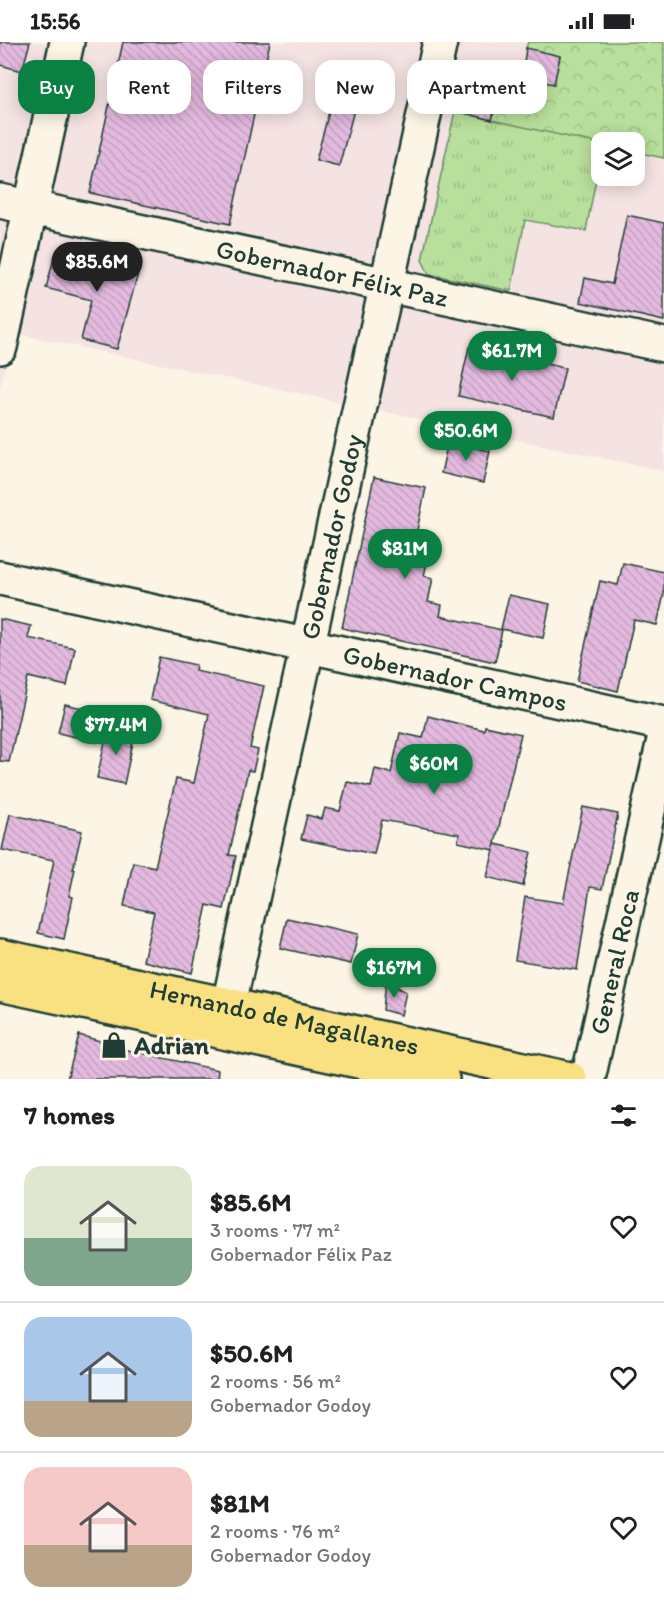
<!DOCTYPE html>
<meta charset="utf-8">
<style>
body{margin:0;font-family:Itim,sans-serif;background:#f2f2f2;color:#202124;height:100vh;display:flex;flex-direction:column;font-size:22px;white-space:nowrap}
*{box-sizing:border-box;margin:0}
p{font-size:20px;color:#757577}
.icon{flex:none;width:33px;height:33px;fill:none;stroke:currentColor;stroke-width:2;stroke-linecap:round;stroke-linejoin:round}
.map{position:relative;height:1037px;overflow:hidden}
.side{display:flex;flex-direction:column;background:#fff;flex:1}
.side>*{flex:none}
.top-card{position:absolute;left:18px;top:18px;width:628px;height:54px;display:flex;gap:12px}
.buttons{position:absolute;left:591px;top:90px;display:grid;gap:12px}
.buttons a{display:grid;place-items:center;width:54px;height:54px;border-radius:12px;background:#fff;box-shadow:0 3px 15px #0003;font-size:30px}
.price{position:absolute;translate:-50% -51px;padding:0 14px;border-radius:21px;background:#0b8043;color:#fff;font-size:20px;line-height:39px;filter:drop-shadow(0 2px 3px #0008)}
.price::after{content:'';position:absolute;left:50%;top:36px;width:18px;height:14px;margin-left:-9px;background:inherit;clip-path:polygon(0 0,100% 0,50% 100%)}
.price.selected{background:#222;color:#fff}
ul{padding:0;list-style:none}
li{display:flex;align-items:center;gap:18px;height:150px;padding:0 24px}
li+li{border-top:2px solid #e0e0e0}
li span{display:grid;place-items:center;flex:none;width:168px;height:120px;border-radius:18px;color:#555}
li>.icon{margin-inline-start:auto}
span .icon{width:72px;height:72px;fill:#fffc;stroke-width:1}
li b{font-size:26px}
h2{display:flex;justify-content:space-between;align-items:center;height:72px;padding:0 24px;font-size:26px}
.chip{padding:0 21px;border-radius:18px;background:#fff;box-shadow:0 3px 15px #0003;font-size:21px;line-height:54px}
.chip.selected{background:#0b8043;color:#fff}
.status{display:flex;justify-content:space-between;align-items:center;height:42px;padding:0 30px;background:#fff;direction:ltr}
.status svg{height:16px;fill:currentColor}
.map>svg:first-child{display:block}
.built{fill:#f5e3e3;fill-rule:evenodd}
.grass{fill:url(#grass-tufts);stroke:#6c8e68;stroke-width:1.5}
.forest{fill:url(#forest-crowns);stroke:#6c8e68;stroke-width:1.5}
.building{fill:url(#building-back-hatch);stroke:#1f3d34;stroke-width:1.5}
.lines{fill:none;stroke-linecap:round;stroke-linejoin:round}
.minor-casing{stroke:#1f3d34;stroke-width:38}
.major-casing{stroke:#1f3d34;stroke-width:38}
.minor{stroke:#fcf5e5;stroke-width:33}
.major{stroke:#f9e181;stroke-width:33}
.labels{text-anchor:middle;stroke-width:6;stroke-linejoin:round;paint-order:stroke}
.street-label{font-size:26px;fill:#1f3d34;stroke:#fcf5e5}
.poi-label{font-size:26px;font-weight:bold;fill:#1f3d34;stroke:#fcf5e5;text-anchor:start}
</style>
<div class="status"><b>15:56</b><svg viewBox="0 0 49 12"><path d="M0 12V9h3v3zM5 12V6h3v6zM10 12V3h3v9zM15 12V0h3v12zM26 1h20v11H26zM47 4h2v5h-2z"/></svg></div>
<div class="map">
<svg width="664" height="1037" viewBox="0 0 664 1037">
<defs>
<pattern id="grass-tufts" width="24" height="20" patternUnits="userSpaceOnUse" patternTransform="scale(1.5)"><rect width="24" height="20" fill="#b8df9b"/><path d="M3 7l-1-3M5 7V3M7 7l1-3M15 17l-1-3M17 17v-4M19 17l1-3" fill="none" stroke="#9ec086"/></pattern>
<pattern id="forest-crowns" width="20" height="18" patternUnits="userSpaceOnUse" patternTransform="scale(1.5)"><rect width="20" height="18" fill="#b8df9b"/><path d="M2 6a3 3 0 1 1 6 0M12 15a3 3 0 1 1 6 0" fill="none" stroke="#9ec086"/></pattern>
<pattern id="building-back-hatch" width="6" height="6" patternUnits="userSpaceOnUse" patternTransform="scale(1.5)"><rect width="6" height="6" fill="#e4b9df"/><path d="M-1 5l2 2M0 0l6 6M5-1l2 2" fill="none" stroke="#c3a0c0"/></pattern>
</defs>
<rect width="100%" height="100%" fill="#fcf5e5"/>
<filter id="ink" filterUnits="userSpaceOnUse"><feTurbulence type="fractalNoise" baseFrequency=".0167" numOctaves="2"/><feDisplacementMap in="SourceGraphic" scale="12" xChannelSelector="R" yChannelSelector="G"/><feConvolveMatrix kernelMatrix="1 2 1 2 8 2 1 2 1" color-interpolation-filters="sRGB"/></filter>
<g filter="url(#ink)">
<!-- built -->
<path class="built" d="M0,0h664v429l-651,-138 -13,55zM602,100h32v34h-32z"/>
<!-- grass -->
<polygon class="grass" points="455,69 601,102 601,111 586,189 525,178 511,249 429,232 422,218"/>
<!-- forest -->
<polygon class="forest" points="528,0 664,0 664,116 635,110 634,100 602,100 601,102 492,78 503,31 554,42 560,14 526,6"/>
<!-- building -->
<g class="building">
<polygon points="0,0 30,0 22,29 0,23"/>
<polygon points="123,0 270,0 230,182 90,151"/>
<polygon points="526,6 560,14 554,42 522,36"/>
<polygon points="470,33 500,41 492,78 460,70"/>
<polygon points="334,51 357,57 339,124 316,118"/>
<polygon points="627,173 664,181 664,279 580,260 585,236 612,242"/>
<polygon points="73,210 139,228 117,307 81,298 91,258 46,246 54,216"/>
<polygon points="469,305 565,326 554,375 458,354"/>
<polygon points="448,400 490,409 483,441 441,431"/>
<polygon points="374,435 426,446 417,488 433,492 424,534 433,536 428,560 442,563 440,574 502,588 495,620 342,586"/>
<polygon points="623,521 664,530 664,552 657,583 634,578 618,649 577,639 600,539 618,543"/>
<polygon points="509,553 550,562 543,596 501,587"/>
<polygon points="0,577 31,584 28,596 75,606 67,644 28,635 9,720 0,719"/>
<polygon points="159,615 196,623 195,629 264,644 250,706 258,708 253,729 248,728 229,813 236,814 224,867 207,863 192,931 143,919 154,870 124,864 133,820 155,825 176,737 194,741 209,672 150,658"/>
<polygon points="65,662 103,671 97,700 58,691"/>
<polygon points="428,674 484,688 485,684 521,692 494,806 495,802 531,810 523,844 487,835 494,808 458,800 459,792 382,778 374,812 301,797 307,773 322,777 325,766 340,769 347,740 371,745 375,727 391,731 400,691 423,696"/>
<polygon points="108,686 135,691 124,742 97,736"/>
<polygon points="583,765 618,772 602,847 590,845 577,928 515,918 525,855 563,861"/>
<polygon points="10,772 82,789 73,827 75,827 69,854 73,855 64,897 38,891 54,818 2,808"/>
<polygon points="287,876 358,892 351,922 280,906"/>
<polygon points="386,939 406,950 401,973 383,968"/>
<polygon points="79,993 114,1003 114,1005 218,1028 217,1037 67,1037"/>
</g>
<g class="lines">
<defs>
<g id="minor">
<path id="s1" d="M0,159l664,144"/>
<polyline points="0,305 67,0"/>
<path id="s2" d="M0,536l664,146"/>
<path id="s3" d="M223,989l217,-989"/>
<path id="s4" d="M588,1037l76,-339"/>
</g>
<g id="major">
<path id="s5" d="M0,914l570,123"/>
<polyline points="0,942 442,1037"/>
</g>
</defs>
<!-- minor casing -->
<use href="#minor" class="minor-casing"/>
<!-- major casing -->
<use href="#major" class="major-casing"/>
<!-- minor -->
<use href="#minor" class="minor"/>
<!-- major -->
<use href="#major" class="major"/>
</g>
</g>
<!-- icons -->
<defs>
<symbol id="shop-bare" viewBox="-9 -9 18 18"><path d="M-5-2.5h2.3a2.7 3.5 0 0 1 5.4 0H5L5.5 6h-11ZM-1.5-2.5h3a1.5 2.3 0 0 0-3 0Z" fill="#1f3d34" stroke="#fcf5e5" stroke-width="2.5" paint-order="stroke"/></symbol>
</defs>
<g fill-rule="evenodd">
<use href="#shop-bare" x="95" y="984" width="38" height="38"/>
</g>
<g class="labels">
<!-- street labels -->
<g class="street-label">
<text dy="9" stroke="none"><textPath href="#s1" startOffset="340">Gobernador Félix Paz</textPath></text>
<text dy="9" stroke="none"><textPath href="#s3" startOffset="506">Gobernador Godoy</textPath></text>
<text dy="9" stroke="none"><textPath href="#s2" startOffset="466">Gobernador Campos</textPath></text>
<text dy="9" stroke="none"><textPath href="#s4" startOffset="120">General Roca</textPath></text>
<text dy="9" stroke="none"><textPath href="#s5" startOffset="291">Hernando de Magallanes</textPath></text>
</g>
<!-- poi labels -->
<g class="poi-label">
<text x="134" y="1012">Adrian</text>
</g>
</g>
</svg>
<div class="buttons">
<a><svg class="icon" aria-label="layers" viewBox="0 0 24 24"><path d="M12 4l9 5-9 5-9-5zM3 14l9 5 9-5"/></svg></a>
</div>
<b class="price selected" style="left:97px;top:251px">$85.6M</b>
<b class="price" style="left:512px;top:340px">$61.7M</b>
<b class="price" style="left:466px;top:420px">$50.6M</b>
<b class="price" style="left:405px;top:538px">$81M</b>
<b class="price" style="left:116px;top:714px">$77.4M</b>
<b class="price" style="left:434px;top:753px">$60M</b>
<b class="price" style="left:394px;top:957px">$167M</b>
<div class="top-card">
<a class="chip selected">Buy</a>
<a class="chip">Rent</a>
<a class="chip">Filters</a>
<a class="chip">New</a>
<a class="chip">Apartment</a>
</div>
</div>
<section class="side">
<h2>7 homes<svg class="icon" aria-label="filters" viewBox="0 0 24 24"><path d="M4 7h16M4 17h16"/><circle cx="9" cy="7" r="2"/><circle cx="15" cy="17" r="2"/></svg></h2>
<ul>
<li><span style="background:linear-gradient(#dfe7d0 60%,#7fa58c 0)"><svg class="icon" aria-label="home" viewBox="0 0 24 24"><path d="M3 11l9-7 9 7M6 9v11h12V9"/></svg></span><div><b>$85.6M</b><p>3 rooms · 77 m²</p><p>Gobernador Félix Paz</p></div><svg class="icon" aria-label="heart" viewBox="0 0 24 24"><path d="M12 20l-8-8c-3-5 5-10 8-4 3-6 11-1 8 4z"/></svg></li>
<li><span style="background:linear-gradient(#a9c7e8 70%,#b9a48a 0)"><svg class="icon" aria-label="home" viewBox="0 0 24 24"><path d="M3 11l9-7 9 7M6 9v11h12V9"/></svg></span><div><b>$50.6M</b><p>2 rooms · 56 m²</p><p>Gobernador Godoy</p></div><svg class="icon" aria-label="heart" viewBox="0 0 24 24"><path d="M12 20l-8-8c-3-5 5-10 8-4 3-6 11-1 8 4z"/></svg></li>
<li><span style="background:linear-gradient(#f6c9c9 65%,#b9a48a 0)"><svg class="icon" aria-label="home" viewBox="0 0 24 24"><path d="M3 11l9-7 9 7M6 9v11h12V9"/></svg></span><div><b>$81M</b><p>2 rooms · 76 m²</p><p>Gobernador Godoy</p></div><svg class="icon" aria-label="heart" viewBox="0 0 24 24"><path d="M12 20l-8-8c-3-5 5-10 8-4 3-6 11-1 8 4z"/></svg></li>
</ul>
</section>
